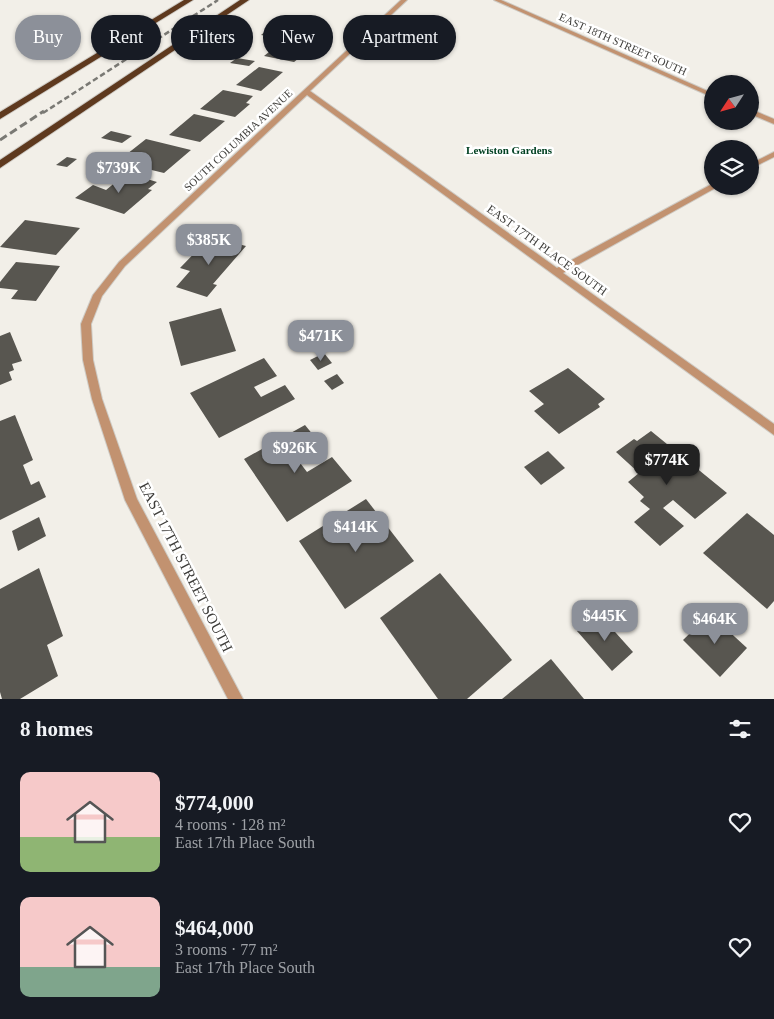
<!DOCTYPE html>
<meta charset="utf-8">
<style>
body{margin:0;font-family:"Times New Roman",serif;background:#242831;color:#f1f3f6;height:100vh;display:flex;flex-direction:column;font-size:19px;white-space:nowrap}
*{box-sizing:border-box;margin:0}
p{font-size:16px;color:#9ea1a6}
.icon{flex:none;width:28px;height:28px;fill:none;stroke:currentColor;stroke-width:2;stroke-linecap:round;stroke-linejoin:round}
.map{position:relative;height:699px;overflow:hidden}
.details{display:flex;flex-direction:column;background:#171b24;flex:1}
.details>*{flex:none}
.guide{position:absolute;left:15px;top:15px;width:500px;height:45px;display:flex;gap:10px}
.needle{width:32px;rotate:234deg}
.controls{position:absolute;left:704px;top:75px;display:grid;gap:10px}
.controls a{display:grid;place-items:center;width:55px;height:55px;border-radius:50%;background:#171b24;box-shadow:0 1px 4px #0004;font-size:25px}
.price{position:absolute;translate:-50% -42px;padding:0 11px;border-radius:10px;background:#8c9099;color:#fff;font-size:16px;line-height:32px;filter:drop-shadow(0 1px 2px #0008)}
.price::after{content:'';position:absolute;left:50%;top:30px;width:15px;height:11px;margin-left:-8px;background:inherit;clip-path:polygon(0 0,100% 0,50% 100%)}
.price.current{background:#222;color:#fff}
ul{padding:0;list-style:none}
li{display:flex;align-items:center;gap:15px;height:125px;padding:0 20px}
li span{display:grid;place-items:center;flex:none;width:140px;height:100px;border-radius:10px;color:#555}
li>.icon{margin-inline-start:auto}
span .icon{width:60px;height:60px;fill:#fffc;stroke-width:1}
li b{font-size:21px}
h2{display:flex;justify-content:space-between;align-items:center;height:60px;padding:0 20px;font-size:21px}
.tag{padding:0 18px;border-radius:22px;background:#171b24;box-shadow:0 1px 4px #0004;font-size:18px;line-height:45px}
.tag.current{background:#8c9099;color:#fff}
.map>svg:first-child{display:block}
.building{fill:#585650}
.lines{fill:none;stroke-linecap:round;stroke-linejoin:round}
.street-casing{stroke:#cecbc5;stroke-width:2}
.highway-casing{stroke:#cecbc5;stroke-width:2}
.street{fill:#c29270;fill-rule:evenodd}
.highway{fill:#5e391e;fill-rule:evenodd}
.rail-far1{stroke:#7a7974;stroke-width:2.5;stroke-dasharray:5.5 3;stroke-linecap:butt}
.rail{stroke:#7a7974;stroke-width:3;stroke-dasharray:8 4;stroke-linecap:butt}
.labels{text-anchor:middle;stroke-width:5;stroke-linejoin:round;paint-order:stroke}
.far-street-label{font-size:11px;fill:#3e3d3a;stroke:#fff}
.far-neighbourhood-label{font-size:11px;font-weight:bold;fill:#004021;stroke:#fff}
.street-label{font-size:12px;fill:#3e3d3a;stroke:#fff}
.near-street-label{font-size:15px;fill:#3e3d3a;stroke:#fff}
</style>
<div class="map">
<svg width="774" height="699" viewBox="0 0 774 699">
<rect width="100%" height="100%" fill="#f2efe8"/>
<!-- building -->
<g class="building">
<polygon points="271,27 292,31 283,39 261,35"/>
<polygon points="306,27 318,29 320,27 329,29 315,45 290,41"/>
<polygon points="290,44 312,48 294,62 264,56 274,48 282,50"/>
<polygon points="223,46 238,49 233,53 217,50"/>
<polygon points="237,58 255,61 249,66 230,63"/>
<polygon points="259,67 283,72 261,91 236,85"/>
<polygon points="223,90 253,96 246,103 250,104 235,117 200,109"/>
<polygon points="194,114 225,121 200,142 169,135"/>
<polygon points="111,131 132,136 122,143 101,138"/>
<polygon points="146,139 191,150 164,173 131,165 140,158 127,154"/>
<polygon points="67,157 77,159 67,167 56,165"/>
<polygon points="127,173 157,182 148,189 152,190 124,214 75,198 93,185 106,190"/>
<polygon points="25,220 80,228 56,255 0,247"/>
<polygon points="210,237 246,246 213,284 217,285 207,297 176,287 190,271 180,268"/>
<polygon points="16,262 60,266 36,301 11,299 18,290 0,288 0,282"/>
<polygon points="221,308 236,351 181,366 169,322"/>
<polygon points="10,332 22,361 12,364 14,370 9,372 12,380 0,385 0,336"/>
<polygon points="324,353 332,363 318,370 310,360"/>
<polygon points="264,358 277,376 254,387 261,397 285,385 295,399 219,438 190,393"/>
<polygon points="568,368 605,399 598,404 600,407 559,434 534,411 544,404 529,391"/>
<polygon points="337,374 344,383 332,390 324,381"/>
<polygon points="15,415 33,460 23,465 31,485 39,481 46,497 0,520 0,421"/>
<polygon points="305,425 318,441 294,455 307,472 332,457 352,481 287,522 244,459"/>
<polygon points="651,431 727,493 695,519 673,500 663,508 684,526 660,546 634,522 650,509 640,501 644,497 628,482 639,473 616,452 634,439 637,441"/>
<polygon points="548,451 565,468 541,485 524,467"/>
<polygon points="366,499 414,561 345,609 299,541"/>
<polygon points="747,513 774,535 774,601 767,609 703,553"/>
<polygon points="39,517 46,536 18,551 12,531"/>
<polygon points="39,568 63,636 47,645 58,676 20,699 2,699 0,692 0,589"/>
<polygon points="440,573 512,660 467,699 438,699 380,618"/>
<polygon points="598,613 633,652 612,671 577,631"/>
<polygon points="710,614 747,648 720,677 683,640"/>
<polygon points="551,659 584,699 502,699"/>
</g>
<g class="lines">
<defs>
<g id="street">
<polygon points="401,0 407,0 310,91 557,268 712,184 712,186 719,186 563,273 774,424 774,435 307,95 125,266 102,296 91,324 93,360 102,399 137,499 243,699 228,699 125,500 92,399 83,360 81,324 93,295 119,262"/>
<polygon points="494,0 501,0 712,93 712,97"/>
<polygon points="750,109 774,119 774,124 750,114"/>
<polygon points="774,152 774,157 750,169 750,164"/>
</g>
<g id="highway">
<polygon points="184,0 193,0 0,119 0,112"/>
<polygon points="240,0 249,0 0,168 0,160"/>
</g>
</defs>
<!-- street casing -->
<use href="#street" class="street-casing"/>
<!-- highway casing -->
<use href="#highway" class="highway-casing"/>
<!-- street -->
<use href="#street" class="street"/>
<!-- highway -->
<use href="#highway" class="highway"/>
<!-- rail-far1 -->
<polyline class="rail-far1" points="43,113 218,0"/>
<!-- rail -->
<polyline class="rail" points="0,140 44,111"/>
</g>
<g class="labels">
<!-- far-street labels -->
<g class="far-street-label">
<text transform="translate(623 44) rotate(24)" y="4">EAST 18TH STREET SOUTH</text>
<text transform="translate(238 140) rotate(-43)" y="4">SOUTH COLUMBIA AVENUE</text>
</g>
<!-- far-neighbourhood labels -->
<g class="far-neighbourhood-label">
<text x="509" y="154">Lewiston Gardens</text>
</g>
<!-- street labels -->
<g class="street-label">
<text transform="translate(547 250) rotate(36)" y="4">EAST 17TH PLACE SOUTH</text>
</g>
<!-- near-street labels -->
<g class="near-street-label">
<text transform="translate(186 567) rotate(63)" y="5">EAST 17TH STREET SOUTH</text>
</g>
</g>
</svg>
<div class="controls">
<a><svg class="needle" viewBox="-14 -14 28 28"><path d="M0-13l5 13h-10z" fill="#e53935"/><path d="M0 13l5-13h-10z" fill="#9ea1a6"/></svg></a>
<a><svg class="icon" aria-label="layers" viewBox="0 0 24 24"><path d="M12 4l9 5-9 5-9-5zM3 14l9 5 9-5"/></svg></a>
</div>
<b class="price" style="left:119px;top:194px">$739K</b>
<b class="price" style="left:209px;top:266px">$385K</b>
<b class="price" style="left:321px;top:362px">$471K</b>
<b class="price" style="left:295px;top:474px">$926K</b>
<b class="price current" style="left:667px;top:486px">$774K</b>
<b class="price" style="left:356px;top:553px">$414K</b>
<b class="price" style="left:605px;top:642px">$445K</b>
<b class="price" style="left:715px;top:645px">$464K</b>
<div class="guide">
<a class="tag current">Buy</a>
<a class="tag">Rent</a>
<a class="tag">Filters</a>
<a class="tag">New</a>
<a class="tag">Apartment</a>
</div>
</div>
<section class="details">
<h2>8 homes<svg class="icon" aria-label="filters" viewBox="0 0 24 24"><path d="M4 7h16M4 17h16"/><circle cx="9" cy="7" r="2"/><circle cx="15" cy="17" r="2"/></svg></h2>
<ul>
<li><span style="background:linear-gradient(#f6c9c9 65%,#8fb573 0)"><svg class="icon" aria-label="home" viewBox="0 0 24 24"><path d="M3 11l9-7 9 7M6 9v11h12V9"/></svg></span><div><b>$774,000</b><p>4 rooms · 128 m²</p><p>East 17th Place South</p></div><svg class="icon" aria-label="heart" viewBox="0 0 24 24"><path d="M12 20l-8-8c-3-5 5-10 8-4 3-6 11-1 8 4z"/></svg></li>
<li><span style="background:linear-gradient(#f6c9c9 70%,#7fa58c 0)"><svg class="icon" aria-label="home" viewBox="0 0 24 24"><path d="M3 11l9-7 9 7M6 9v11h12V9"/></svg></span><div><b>$464,000</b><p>3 rooms · 77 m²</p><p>East 17th Place South</p></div><svg class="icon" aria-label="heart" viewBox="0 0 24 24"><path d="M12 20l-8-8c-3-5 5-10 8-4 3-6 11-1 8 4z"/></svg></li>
</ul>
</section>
